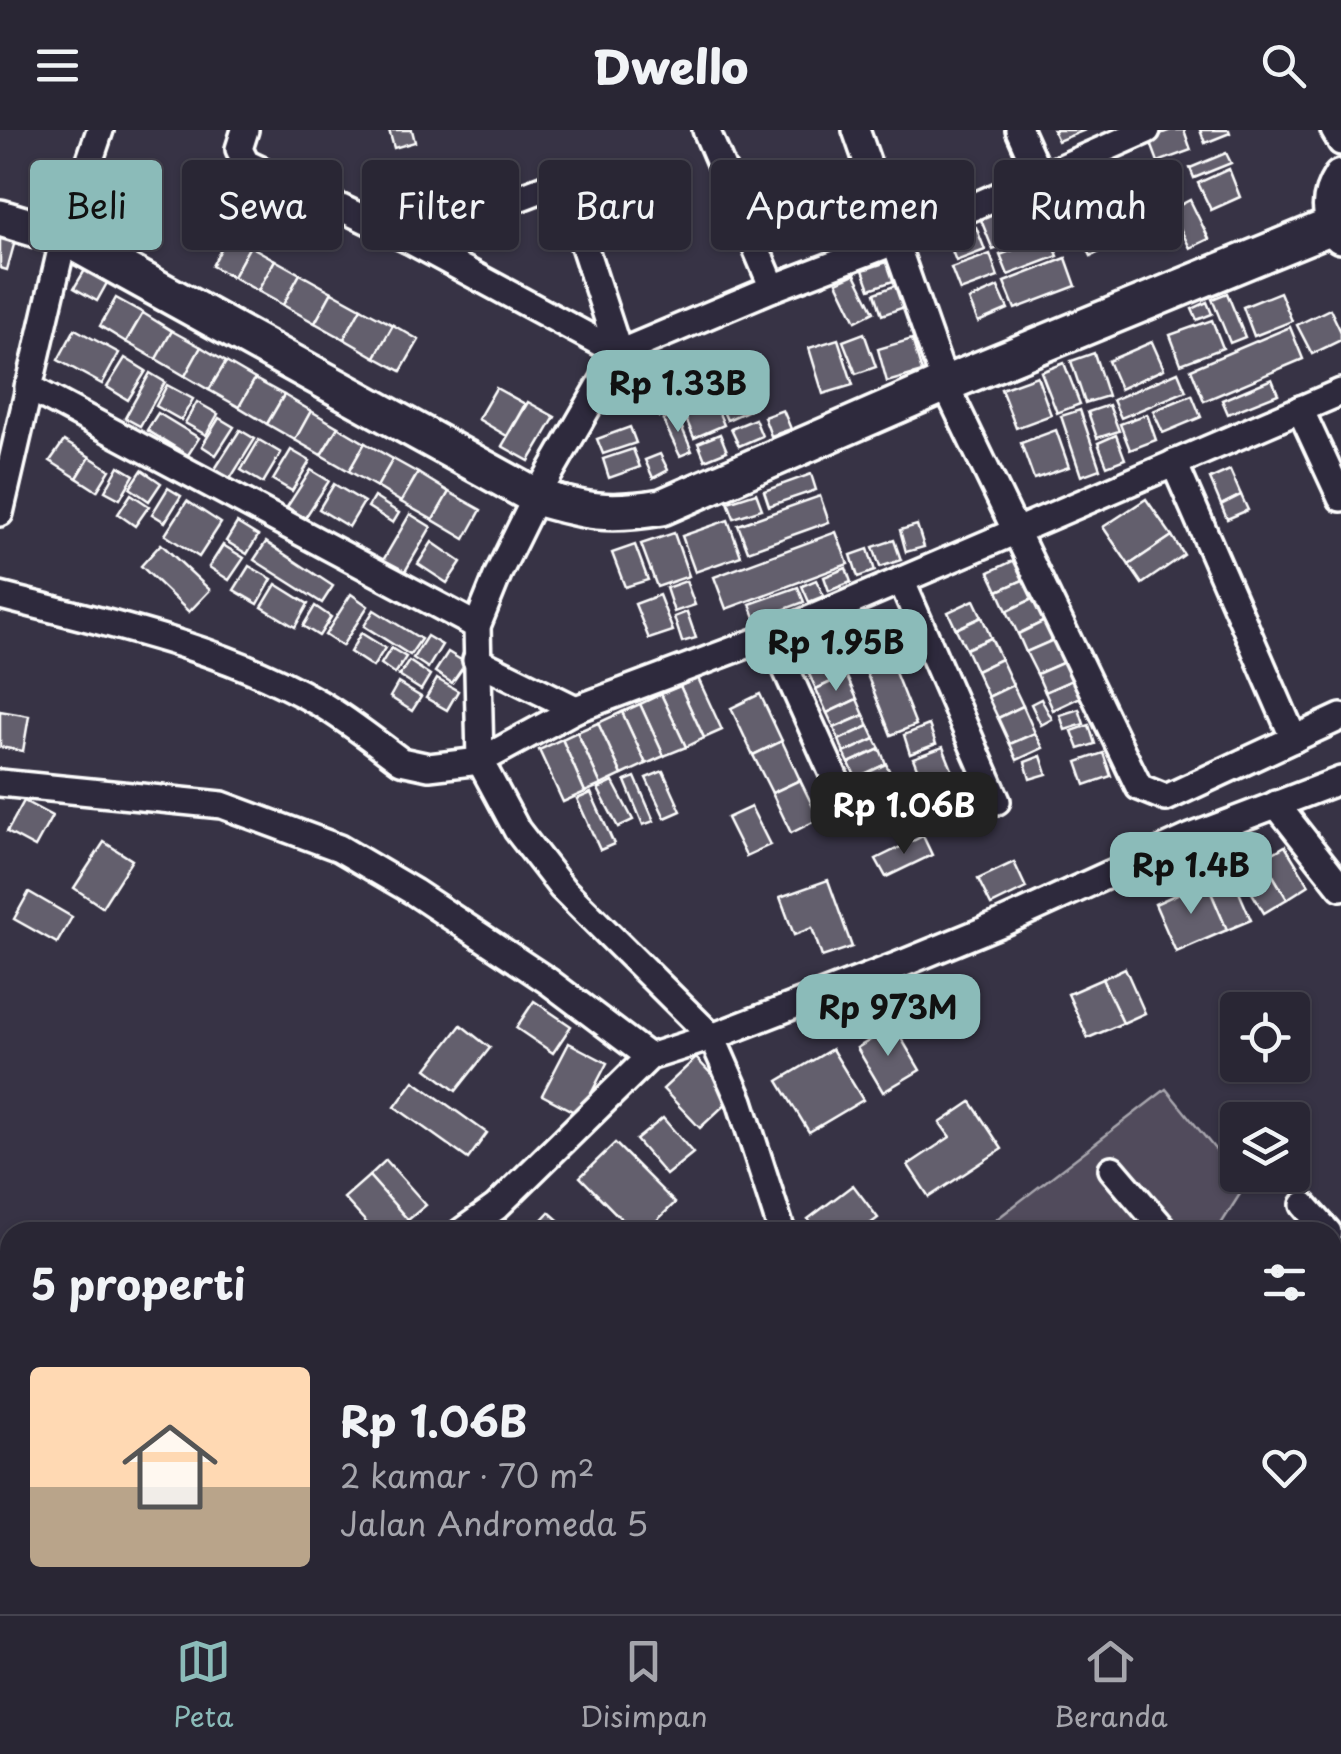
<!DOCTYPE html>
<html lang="id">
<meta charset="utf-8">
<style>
body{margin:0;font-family:"Playpen Sans",sans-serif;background:#353240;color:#f1f3f6;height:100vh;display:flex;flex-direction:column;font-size:38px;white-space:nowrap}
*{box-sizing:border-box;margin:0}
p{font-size:32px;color:#a5a5ac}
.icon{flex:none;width:55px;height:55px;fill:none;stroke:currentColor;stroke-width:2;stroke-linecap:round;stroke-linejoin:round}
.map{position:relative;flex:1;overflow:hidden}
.sheet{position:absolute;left:0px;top:1092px;width:1342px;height:392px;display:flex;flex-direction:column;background:#292634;border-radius:30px 30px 0 0;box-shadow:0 2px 8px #0004,0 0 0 2px #45434f}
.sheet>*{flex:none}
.top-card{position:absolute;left:30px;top:30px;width:1282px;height:90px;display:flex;gap:20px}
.buttons{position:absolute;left:1220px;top:862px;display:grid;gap:20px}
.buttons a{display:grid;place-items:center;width:90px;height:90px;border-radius:10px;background:#292634;box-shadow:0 2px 8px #0004,0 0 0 2px #45434f;font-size:50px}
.price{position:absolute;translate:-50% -85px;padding:0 22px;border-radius:20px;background:#8bbbb9;color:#111;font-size:32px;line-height:65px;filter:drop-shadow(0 2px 5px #0008)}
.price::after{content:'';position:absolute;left:50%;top:60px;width:30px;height:22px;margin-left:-15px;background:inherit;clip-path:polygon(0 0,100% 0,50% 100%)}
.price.active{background:#222;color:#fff}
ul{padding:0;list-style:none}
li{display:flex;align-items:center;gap:30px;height:250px;padding:0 30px}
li+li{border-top:2px solid #45434f}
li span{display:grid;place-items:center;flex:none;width:280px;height:200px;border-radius:10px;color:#555}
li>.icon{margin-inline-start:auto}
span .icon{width:120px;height:120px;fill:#fffc;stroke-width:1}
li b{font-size:42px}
h2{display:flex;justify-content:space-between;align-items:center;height:120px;padding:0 30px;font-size:42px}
.pill{padding:0 35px;border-radius:10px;background:#292634;box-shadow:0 2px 8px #0004,0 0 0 2px #45434f;font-size:35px;line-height:90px}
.pill.active{background:#8bbbb9;color:#111}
header{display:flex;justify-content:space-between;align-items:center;height:130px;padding:0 30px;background:#292634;font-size:45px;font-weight:800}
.menu{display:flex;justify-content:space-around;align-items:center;height:140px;border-top:2px solid #45434f;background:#292634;font-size:28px;color:#a5a5ac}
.menu a{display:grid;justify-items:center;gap:5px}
.menu .active{color:#8bbbb9}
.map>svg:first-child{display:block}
.green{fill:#514c5c;stroke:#a8a6ae;stroke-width:2.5}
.building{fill:#635f6d;stroke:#fff;stroke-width:2.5}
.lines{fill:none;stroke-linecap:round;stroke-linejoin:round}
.street-casing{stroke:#fff;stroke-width:32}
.secondary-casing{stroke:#fff;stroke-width:42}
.street{stroke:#2f2a3d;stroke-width:25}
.secondary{stroke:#2f2a3d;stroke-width:35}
</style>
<header><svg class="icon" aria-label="menu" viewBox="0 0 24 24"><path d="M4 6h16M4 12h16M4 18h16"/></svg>Dwello<svg class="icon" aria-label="search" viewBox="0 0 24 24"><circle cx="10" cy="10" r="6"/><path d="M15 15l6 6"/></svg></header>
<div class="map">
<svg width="1341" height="1484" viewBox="0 0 1341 1484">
<rect width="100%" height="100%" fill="#373345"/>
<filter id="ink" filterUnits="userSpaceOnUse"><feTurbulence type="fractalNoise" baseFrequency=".01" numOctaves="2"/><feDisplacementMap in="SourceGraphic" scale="20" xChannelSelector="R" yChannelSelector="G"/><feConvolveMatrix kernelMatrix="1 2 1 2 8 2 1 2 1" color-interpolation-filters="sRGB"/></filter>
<g filter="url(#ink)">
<!-- green -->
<g class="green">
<polygon points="1166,959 1245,1056 1216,1102 980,1102"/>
<polygon points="862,1475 981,1475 975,1484 869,1484"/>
</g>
<!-- building -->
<g class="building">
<polygon points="389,0 412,0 415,12 394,18"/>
<polygon points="1053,0 1085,0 1058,11"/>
<polygon points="1171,0 1184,0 1191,20 1158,32 1149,8"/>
<polygon points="1200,0 1229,0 1230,3 1205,13"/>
<polygon points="1226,23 1231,33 1194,48 1190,38"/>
<polygon points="1229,39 1240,67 1211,80 1198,53"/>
<polygon points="1093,40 1098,49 1082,57 1077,48"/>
<polygon points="1066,53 1082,94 1062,102 1046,60"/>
<polygon points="1030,70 1042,101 993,120 981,90"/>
<polygon points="1190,70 1209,109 1190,118 1171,80"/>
<polygon points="1109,92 1119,113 1091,126 1081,105"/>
<polygon points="976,97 985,120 956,131 947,108"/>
<polygon points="229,104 250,116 233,147 212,136"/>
<polygon points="1050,106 1058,126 1008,145 1000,125"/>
<polygon points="0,107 15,111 7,140 0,138"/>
<polygon points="250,116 275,130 258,161 233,147"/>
<polygon points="990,124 998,147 960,161 951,138"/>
<polygon points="1066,128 1076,156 1015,179 1004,152"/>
<polygon points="896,129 902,148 870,159 863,140"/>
<polygon points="275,130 300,144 283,175 258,161"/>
<polygon points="85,140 107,153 97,171 74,158"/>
<polygon points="300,144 332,162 315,193 283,175"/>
<polygon points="855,144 874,182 856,191 837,152"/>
<polygon points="905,152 913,174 882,185 875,163"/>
<polygon points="998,157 1008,179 978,192 969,170"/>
<polygon points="332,162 361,178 344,209 315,193"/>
<polygon points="1280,162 1292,191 1254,206 1243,177"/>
<polygon points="1227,163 1245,207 1230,213 1212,169"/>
<polygon points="116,168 143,183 126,212 100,196"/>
<polygon points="1207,172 1212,184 1197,190 1192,179"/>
<polygon points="361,178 393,195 375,227 344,209"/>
<polygon points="1330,179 1341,202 1341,210 1312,224 1297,195"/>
<polygon points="143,183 172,201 156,229 126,212"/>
<polygon points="1212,190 1223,218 1181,234 1170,205"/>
<polygon points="393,195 419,210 401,241 375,227"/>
<polygon points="1290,197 1303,229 1204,271 1191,239"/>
<polygon points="75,199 119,223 102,254 58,230"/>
<polygon points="172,201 201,217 185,246 156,229"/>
<polygon points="864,203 876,237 856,244 843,211"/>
<polygon points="838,209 853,255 823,264 809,218"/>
<polygon points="912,209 922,242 887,252 878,219"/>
<polygon points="1152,212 1164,239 1120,259 1108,231"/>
<polygon points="201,217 226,232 209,260 185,246"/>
<polygon points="1094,223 1108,266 1085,273 1071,231"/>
<polygon points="125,228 146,241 128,270 107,257"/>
<polygon points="226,232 255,249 239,277 209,260"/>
<polygon points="1064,233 1080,274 1057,283 1041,242"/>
<polygon points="1178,242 1186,261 1121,288 1113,270"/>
<polygon points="150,243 165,252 140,296 125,288"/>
<polygon points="1037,246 1051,285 1016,298 1001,259"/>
<polygon points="255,249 284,265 267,294 239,277"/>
<polygon points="1272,249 1278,264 1228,284 1222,270"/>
<polygon points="167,255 193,269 181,290 156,276"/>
<polygon points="745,256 754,278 727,290 717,268"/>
<polygon points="668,257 678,278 659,287 649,265"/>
<polygon points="496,258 525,274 507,306 478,289"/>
<polygon points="711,264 724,295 694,308 681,277"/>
<polygon points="284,265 311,281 295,310 267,294"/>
<polygon points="1192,265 1201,287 1163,303 1153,281"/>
<polygon points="197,272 218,284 206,305 185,293"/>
<polygon points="528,272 555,287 529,331 502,316"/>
<polygon points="1109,275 1119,301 1097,308 1088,282"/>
<polygon points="783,280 791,299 771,306 764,287"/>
<polygon points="1080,280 1100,339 1081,346 1061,286"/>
<polygon points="311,281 338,297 321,325 295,310"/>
<polygon points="158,283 199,308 188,325 147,300"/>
<polygon points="676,284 692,321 680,326 663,290"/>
<polygon points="1147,284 1156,310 1130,320 1120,294"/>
<polygon points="219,288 234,297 216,325 202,316"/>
<polygon points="755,289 762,306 739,316 731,299"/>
<polygon points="338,297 365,313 349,341 321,325"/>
<polygon points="630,297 636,313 603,324 597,309"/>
<polygon points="240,300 255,309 230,349 215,339"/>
<polygon points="1056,300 1069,337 1034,349 1021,313"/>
<polygon points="720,304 727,321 705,330 698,313"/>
<polygon points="1116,305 1125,329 1107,336 1098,313"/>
<polygon points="259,310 281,323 263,353 241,340"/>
<polygon points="64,311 90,327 77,348 50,331"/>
<polygon points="365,313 393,329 377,357 349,341"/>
<polygon points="633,319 640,337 609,348 603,329"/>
<polygon points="291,320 310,331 292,361 273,350"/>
<polygon points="660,324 668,340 653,348 645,330"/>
<polygon points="90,327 110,340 97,361 77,348"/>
<polygon points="393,329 418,343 401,372 377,357"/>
<polygon points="119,336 134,345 120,369 105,361"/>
<polygon points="142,340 161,353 149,371 130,358"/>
<polygon points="311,340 329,351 305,388 287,377"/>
<polygon points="1230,340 1241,365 1221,375 1210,349"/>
<polygon points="418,343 449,362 433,390 401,372"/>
<polygon points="811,344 816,360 769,376 764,361"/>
<polygon points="334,354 364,372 349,397 319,379"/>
<polygon points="168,358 181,366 165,392 152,384"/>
<polygon points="449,362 481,380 465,409 433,390"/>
<polygon points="756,363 762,379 734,388 728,372"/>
<polygon points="131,364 149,376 135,396 118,384"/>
<polygon points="1241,365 1248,380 1227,389 1221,375"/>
<polygon points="820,366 829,392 748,421 738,395"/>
<polygon points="374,367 399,383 393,393 368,377"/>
<polygon points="1146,369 1172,406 1129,435 1103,397"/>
<polygon points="187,371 221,393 199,427 165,405"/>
<polygon points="410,384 431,397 403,445 382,432"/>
<polygon points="728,390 741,426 695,442 682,406"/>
<polygon points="237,393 258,406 247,424 226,411"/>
<polygon points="917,395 924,417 906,422 900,400"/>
<polygon points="836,402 848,434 726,479 714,447"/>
<polygon points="674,403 689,446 657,457 641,414"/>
<polygon points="1172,406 1184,425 1142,454 1129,435"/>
<polygon points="894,410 901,430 880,437 873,417"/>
<polygon points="266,412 333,456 322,473 254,430"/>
<polygon points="432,412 461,432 447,453 418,434"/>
<polygon points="161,414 210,460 189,482 141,436"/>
<polygon points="223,415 244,428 229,450 209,437"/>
<polygon points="635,415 648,450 625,457 612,423"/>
<polygon points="868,419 875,441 858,447 851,425"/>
<polygon points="1021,427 1030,447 998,461 989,442"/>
<polygon points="249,436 272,449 258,474 234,460"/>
<polygon points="846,438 851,452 829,461 824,447"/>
<polygon points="1030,447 1039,466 1007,481 998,461"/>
<polygon points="816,450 824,466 809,472 802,456"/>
<polygon points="686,451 695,475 674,482 666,458"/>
<polygon points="276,454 308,474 295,497 262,477"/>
<polygon points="798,457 804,472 756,490 750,474"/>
<polygon points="351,464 368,476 342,516 325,505"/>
<polygon points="659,465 673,501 649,509 635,474"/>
<polygon points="1039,466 1049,489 1018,504 1007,481"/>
<polygon points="974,470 982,487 956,499 948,482"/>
<polygon points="315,476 331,487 319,506 303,496"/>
<polygon points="374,480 421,509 410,525 364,496"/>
<polygon points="687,482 696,508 682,512 674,487"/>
<polygon points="982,487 991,508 966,519 956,499"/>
<polygon points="1049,489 1058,508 1026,522 1018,504"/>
<polygon points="852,492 861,512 842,521 832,501"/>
<polygon points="823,498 834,522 811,534 799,510"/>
<polygon points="361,503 385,518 373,537 350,522"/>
<polygon points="427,506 442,515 428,538 413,528"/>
<polygon points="991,508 1001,529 976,541 966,519"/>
<polygon points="1058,508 1069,530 1037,544 1026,522"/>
<polygon points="883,512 916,595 891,605 858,522"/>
<polygon points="391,518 406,527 395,544 381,534"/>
<polygon points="448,522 466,533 452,553 435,542"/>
<polygon points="1001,529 1013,555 988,567 976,541"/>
<polygon points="840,530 846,545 816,559 809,544"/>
<polygon points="1069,530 1077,548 1045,562 1037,544"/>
<polygon points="409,531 430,545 421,560 399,546"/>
<polygon points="846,545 857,569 827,583 816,559"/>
<polygon points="698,548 722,600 704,608 680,556"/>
<polygon points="1077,548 1085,565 1053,580 1045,562"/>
<polygon points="437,549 458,561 447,580 426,568"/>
<polygon points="398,553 421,567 412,581 390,567"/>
<polygon points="1013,555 1023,576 998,588 988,567"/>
<polygon points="680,556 704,608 686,617 661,564"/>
<polygon points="661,564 686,617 664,626 640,574"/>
<polygon points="760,564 782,611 753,625 731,578"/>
<polygon points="857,569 864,585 834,598 827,583"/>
<polygon points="1041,569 1052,589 1041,595 1031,574"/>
<polygon points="640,574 664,626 646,634 622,582"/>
<polygon points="1023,576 1035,603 1010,614 998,588"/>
<polygon points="1079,579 1084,594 1065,600 1060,585"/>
<polygon points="0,581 29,586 23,621 0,617"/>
<polygon points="622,582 646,634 622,645 598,593"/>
<polygon points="864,585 869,596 839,610 834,598"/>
<polygon points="598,593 622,645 601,655 577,602"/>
<polygon points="929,595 936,614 910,624 904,605"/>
<polygon points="1089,595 1095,614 1079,619 1072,601"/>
<polygon points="869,596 875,609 844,623 839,610"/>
<polygon points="577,602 601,655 585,662 562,609"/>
<polygon points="1035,603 1043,618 1017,630 1010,614"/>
<polygon points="562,609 585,662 563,672 539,620"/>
<polygon points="875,609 880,619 849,633 844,623"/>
<polygon points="782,611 800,650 772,663 753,625"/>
<polygon points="943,617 955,647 925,659 913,628"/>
<polygon points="880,619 886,634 856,648 849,633"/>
<polygon points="1103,623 1111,646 1085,655 1077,632"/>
<polygon points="1041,626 1047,644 1030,649 1025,632"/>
<polygon points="886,634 896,655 865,668 856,648"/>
<polygon points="663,641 681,681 665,688 646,648"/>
<polygon points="635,647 654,691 643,695 625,651"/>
<polygon points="800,650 819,689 791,703 772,663"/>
<polygon points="613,652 633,690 618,697 598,659"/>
<polygon points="896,655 905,676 875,690 865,668"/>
<polygon points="591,663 614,714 600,720 577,669"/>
<polygon points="24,671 52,686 35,717 7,702"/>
<polygon points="751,677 770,715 746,726 727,688"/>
<polygon points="923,706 932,725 886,747 876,729"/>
<polygon points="104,712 132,730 102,777 74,758"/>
<polygon points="1285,716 1309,755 1287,769 1263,729"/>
<polygon points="1263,729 1287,769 1264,783 1240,743"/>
<polygon points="1014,732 1026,758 991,775 978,749"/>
<polygon points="1230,741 1251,790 1227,800 1206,751"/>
<polygon points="828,750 852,817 822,827 812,798 794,805 780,767"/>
<polygon points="1206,751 1227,800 1176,822 1155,774"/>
<polygon points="29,762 72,787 57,813 14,789"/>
<polygon points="1125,838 1145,883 1123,893 1102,849"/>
<polygon points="1102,849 1123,893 1088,908 1068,864"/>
<polygon points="534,871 571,896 553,923 516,898"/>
<polygon points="461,895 490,918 456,961 427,939"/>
<polygon points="894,896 920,940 883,962 857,918"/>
<polygon points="569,913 607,933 580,985 542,965"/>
<polygon points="832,919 863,970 809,1002 778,951"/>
<polygon points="696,928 733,967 700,998 663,959"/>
<polygon points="414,951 487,1003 468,1029 395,977"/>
<polygon points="971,972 1002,1019 929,1067 908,1035 950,1007 940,993"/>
<polygon points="663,988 693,1023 666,1045 636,1010"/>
<polygon points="615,1013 675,1073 645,1102 634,1102 580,1047"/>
<polygon points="386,1030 426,1075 408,1090 369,1046"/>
<polygon points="369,1046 408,1090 394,1102 375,1102 344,1068"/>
<polygon points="853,1055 878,1088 859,1102 819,1102 808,1089"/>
<polygon points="549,1082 572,1102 530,1102"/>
<polygon points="0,1164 10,1173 10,1191 0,1202"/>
<polygon points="0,1286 10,1296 10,1322 0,1332"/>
<polygon points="129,1475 156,1475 165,1484 120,1484"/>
<polygon points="170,1475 219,1475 228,1484 179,1484"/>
<polygon points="462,1475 491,1475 500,1484 454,1484"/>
<polygon points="583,1475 598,1475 607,1484 574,1484"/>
</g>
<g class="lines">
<defs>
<g id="street">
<polyline points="245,0 239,19 246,33 409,110 619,223 773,158 896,111 1147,0"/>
<polyline points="706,0 773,158"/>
<polyline points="856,0 945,254 1139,657 1166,668 1341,587"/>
<polyline points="1019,0 1039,45"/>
<polyline points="1334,0 1341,12"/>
<polyline points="409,110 547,57 563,59 569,70 619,223 536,367 498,444 477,496 480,631 517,700 562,758 712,907 740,971 782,1102"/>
<polyline points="28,257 477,496"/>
<polyline points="1300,279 1341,368"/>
<polyline points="1174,333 1294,609"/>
<polyline points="0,383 64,107 100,0"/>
<polyline points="901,450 997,671"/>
<path d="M0,466c107,27 222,51 319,107 29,17 55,38 82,58l28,6 51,-6 96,-52 195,-73 570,-244"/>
<polyline points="771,506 854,691"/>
<polyline points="476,530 576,579"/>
<polyline points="0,653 222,675 339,718 414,762 548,851 649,927"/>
<polyline points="1276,674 1341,757"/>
<polyline points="1112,1039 1166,1102"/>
<polyline points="1304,1075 1328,1102"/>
<polyline points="461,1102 496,1077 649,927 712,907 899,835 1002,793 1191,707 1341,650"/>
<polyline points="0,1266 10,1274"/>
<polyline points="1332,1298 1341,1308"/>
<polyline points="1332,1376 1341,1368"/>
<polyline points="877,1475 883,1484"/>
<polyline points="1093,1475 1101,1484"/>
<polyline points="1145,1475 1153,1484"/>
<polyline points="1313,1475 1321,1484"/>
<polyline points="68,1484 74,1475"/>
<polyline points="1213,1484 1224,1475"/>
</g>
<g id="secondary">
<path d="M1341,48c-13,20 -13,37 0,57"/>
<path d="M0,88l64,19 472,260c50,15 73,19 126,10l283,-123 389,-159"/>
</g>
</defs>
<!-- street casing -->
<use href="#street" class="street-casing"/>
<!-- secondary casing -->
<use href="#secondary" class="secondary-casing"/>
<!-- street -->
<use href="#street" class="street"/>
<!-- secondary -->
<use href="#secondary" class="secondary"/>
</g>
</g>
</svg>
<div class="buttons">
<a><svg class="icon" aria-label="locate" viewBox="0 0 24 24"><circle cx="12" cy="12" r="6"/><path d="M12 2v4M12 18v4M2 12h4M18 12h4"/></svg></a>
<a><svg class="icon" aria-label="layers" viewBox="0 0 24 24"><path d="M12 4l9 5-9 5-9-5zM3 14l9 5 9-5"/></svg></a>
</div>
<b class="price" style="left:678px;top:305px">Rp 1.33B</b>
<b class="price" style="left:836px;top:564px">Rp 1.95B</b>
<b class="price active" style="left:904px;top:727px">Rp 1.06B</b>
<b class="price" style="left:1191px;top:787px">Rp 1.4B</b>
<b class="price" style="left:888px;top:929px">Rp 973M</b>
<div class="top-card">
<a class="pill active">Beli</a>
<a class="pill">Sewa</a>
<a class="pill">Filter</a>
<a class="pill">Baru</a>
<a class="pill">Apartemen</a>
<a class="pill">Rumah</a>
</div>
<section class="sheet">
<h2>5 properti<svg class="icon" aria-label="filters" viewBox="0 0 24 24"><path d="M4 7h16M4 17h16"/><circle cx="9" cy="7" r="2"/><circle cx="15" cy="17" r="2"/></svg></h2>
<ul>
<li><span style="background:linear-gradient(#ffd9b3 60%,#b9a48a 0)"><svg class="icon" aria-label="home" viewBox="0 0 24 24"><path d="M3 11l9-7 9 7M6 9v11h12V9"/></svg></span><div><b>Rp 1.06B</b><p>2 kamar · 70 m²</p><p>Jalan Andromeda 5</p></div><svg class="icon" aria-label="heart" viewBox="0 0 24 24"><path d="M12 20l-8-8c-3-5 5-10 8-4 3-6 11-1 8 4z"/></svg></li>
</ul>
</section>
</div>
<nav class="menu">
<a class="active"><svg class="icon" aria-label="map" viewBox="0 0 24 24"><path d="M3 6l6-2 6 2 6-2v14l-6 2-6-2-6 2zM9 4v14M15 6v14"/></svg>Peta</a>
<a><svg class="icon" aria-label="saved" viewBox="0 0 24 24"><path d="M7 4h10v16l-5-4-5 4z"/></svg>Disimpan</a>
<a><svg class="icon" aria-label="home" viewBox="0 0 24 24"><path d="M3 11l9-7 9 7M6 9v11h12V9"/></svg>Beranda</a>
</nav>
